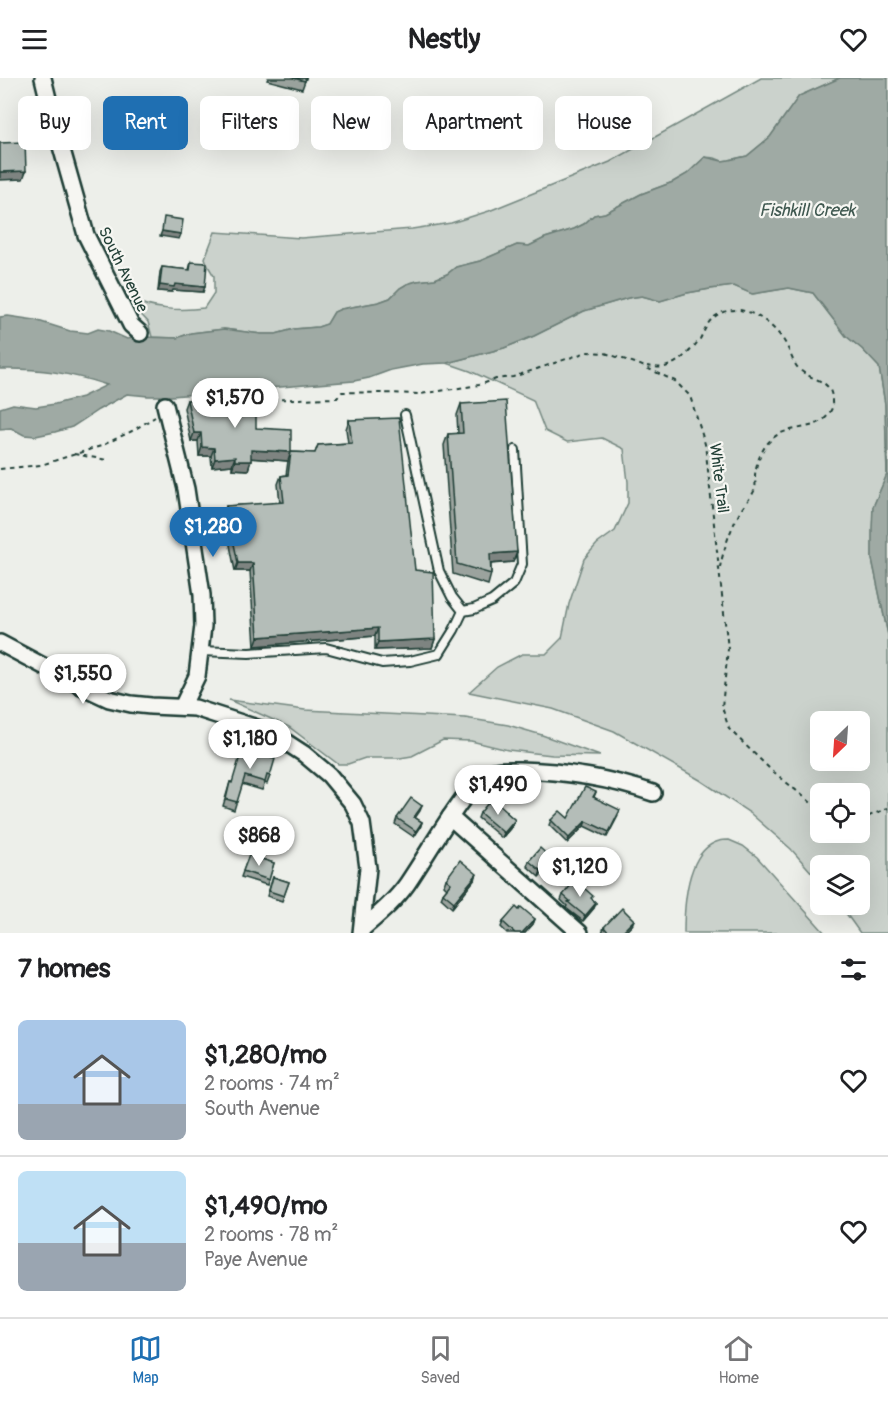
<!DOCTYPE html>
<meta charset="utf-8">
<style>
body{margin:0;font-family:Pangolin,sans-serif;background:#f2f2f2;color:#202124;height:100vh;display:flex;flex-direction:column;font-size:22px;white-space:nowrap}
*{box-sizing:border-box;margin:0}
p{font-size:20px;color:#757577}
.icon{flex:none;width:33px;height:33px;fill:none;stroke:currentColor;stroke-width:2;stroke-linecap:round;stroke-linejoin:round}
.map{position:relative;height:855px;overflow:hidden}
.drawer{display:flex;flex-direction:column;background:#fff;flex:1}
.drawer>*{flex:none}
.guide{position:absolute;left:18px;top:18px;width:852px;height:54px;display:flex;gap:12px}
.needle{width:39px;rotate:205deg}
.fabs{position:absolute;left:810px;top:633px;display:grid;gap:12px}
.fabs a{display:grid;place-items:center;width:60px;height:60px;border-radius:9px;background:#fff;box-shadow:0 6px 24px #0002;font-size:30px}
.price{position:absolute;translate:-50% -51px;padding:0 14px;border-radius:21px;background:#fff;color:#222;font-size:20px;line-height:39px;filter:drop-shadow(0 2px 3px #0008)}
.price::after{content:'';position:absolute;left:50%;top:36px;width:18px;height:14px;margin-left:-9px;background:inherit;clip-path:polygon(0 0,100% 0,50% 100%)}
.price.current{background:#1f6fb2;color:#fff}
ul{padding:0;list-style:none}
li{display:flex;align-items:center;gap:18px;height:150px;padding:0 18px}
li+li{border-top:2px solid #e0e0e0}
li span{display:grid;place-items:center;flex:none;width:168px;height:120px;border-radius:9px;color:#555}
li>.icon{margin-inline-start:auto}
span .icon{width:72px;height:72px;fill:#fffc;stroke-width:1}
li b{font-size:26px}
h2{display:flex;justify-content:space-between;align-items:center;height:72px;padding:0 18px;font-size:26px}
.pill{padding:0 21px;border-radius:9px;background:#fff;box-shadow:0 6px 24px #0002;font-size:21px;line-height:54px}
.pill.current{background:#1f6fb2;color:#fff}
header{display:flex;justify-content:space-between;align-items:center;height:78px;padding:0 18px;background:#fff;font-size:27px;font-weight:700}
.tabs{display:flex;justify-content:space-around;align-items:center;height:84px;border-top:2px solid #e0e0e0;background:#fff;font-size:16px;color:#757577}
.tabs a{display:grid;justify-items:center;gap:3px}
.tabs .current{color:#1f6fb2}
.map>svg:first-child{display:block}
.green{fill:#cbd2cc;stroke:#758880;stroke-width:1.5;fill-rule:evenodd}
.water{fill:#9faaa4;stroke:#6c7e77;stroke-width:1.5}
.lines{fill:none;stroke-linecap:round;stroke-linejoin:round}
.lane-casing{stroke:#1f3d34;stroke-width:12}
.street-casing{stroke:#1f3d34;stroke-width:20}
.path{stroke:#1f3d34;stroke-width:2;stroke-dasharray:4.5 4.5;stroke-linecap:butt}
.lane{stroke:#f6f6f2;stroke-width:8}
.street{stroke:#f6f6f2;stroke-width:15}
.wall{fill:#9ba39e;stroke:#1f3d34;stroke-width:1.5}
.shaded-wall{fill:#7e8481;stroke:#1f3d34;stroke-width:1.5}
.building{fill:#b4bdb8;stroke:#1f3d34;stroke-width:1.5}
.labels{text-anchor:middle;stroke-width:4.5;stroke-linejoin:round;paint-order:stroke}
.street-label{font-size:16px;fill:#1f3d34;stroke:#f6f6f2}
.water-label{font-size:18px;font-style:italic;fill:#3f5850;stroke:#f6f6f2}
</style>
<header><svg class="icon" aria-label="menu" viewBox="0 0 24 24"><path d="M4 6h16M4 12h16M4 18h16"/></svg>Nestly<svg class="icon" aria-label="heart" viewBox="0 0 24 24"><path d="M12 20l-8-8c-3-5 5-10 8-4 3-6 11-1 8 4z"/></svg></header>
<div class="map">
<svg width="888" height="855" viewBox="0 0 888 855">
<rect width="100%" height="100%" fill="#edefea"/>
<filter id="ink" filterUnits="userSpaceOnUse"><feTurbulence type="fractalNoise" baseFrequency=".0167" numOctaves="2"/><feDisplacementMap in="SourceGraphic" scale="12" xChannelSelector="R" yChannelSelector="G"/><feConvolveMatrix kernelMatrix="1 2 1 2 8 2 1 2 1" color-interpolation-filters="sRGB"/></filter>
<g filter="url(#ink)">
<!-- green -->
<g class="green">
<path d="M761,0h79l-41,18 -29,41 -23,19 -18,4 -7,1 -7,-3 -10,-1 -18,17 -14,8 -32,12 -36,19 -11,2 -10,9 -10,5 -29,9 -16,8 -12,-1 -37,16 -24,6 -9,7 -12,5 -18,2 -10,3 -7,4 -10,10 -11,4 -38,7 -7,3 -7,12 -9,3 -24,2 -18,5h-15l-37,-5 -33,4 -14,5 -25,-1 -4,-15 -17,-18 -1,-6c19,12 52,13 74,10l10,-15v-17l-6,-10 -3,-8 10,-26 86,6 111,-9 39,-6 38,-12 121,-49z"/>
<path d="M734,208l19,8 36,-6 24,5 33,43 16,13 17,18 6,37 2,71 -14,32 -1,52 16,76v298h-28l-20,-28 20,-1v-38h-40v16l-29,-33 -41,-36 -50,-33 -86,-49 -61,-22 -84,-17 28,-25 25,-13h24l16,-16 7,-34 15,-45 13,-15 18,-13 13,-28v-21l-4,-33 -22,-11 -35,4 -22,-11 -12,-31 -63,-29 -23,-8 57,-15 30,-12 50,-25 44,-13 14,-2 18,5 27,-8 23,-4zM820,644h40v38h-40zM820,716h40v38h-40z"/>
<polygon points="229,622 305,632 465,640 508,647 542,657 600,678 552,677 508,672 471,663 443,662 412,678 400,680 365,680 348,686 338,686 289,649"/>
<path d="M729,762l14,6 14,11 68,76h-141c0,-28 3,-83 35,-92 3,-1 7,-1 10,-1z"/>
</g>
<!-- water -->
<path class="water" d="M840,0h48v557l-16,-76v-31l1,-21 14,-33 -2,-70 -6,-37 -17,-18 -16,-13 -33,-43 -24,-5 -37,6 -18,-8 -24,3 -23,4 -27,8 -18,-5 -14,2 -44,13 -50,25 -30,12 -57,15 -24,1 -32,6 -22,8 -15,3 -182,15h-24l-21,-2 -29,16 -12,8 -14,9 -17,5 -19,4 -12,-1 -13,-7 -11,1v-21l13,-4 23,3 19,-3 27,-7 25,-12c-37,-12 -68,-17 -107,-16v-52l8,-1 27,4 35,11 10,1 8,1 10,-4 11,2 18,8 14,-2 36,1 14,-5 33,-4 37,5h15l18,-5 24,-2 9,-3 7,-12 7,-3 38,-7 11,-4 10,-10 7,-4 10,-3 18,-2 12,-5 9,-7 24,-6 37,-16 12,1 16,-8 29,-9 10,-5 10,-9 11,-2 36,-19 32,-12 14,-8 18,-17 17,4 7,-1 18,-4 23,-19 29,-41z"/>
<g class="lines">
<defs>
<g id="lane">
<polyline points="405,337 439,493 452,519 463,533"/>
<polyline points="201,573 249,575 326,570 382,585 410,583 439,576 454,552 463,533 474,531 492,523 514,505 522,486 515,372"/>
</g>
<g id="street">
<polyline points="43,0 51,33 86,157 131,247 140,255"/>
<polyline points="165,327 186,411 202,517 203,548 197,598 182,629"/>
<polyline points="0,565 81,608 109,621 131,626 151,628 195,630 260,651 284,663 304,676 329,697 353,726 362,745 368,790 361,855"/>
<polyline points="450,739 580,855"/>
<path d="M362,851c16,-14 33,-28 45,-45 19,-28 35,-57 55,-84 7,-9 15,-20 25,-26 9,-5 22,-4 32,-4 45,1 90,8 134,23"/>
</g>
</defs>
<!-- lane casing -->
<use href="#lane" class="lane-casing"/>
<!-- street casing -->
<use href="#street" class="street-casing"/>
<!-- path -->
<g class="path">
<path d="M647,288c6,1 12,2 18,1 14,-4 27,-17 35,-28 2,-4 4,-8 6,-12 7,-13 20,-18 34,-17 18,3 34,16 44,31 6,9 8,21 15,28 12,12 34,10 33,32 0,4 1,6 -1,9 -11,24 -43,13 -59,29 -10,8 -16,24 -17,36 0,5 1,10 0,14 -4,10 -13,17 -17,27 -8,14 -15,36 -18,51"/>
<polyline points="254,322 337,320 342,314 420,316 479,307 496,301 513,299 587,274 605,275 638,286 675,303 690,318 705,366 728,571 722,629 729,651 769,690 815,728 820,731"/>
<polyline points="74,376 107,382"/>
<polyline points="0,391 41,387 101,368 132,353 155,339"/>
<polyline points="860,742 888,730"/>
</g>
<!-- lane -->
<use href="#lane" class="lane"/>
<!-- street -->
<use href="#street" class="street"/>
</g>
<!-- wall -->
<g class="wall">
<polygon points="268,0 306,0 302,11 267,2"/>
<polygon points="191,184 203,214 173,212 172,214 158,213 160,194 162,189 189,192"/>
<polygon points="187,322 256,350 291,374 315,375 318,367 348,365 346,351 349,342 415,492 435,561 432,570 375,572 375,558 255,568 250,493 235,493 224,436 226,428 280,425 278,406 281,398 286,397 288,383 251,380 248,392 232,391 232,387 212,389 211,378 199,378 198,363 191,363 184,330"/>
<polygon points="461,326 517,474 513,484 491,486 491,496 488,507 453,496 444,367 448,356 458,356 457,337"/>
<polygon points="271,680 270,698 267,706 265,705 262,712 242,706 234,732 223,728 230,704 232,704"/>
<polygon points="596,714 594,719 618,738 607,759 584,748 567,765 549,747 551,742 568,740"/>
<polygon points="422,728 420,733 415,740 422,744 420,750 414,759 395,746 397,740"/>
<polygon points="507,733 507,735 515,742 513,747 502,760 478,740 480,735"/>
<polygon points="249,777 274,785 267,807 241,799"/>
<polygon points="529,783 550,786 539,799 527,788"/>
<polygon points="273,799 289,804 282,823 267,818"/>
<polygon points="446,801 475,801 452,830 441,820 443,815 447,810 444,807"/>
<polygon points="563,817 592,821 596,825 594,830 583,843 566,830 567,828 561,822"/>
<polygon points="519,832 535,841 533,846 525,855 507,855 501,849 503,844"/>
<polygon points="632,847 624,855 602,855 604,849"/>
</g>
<!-- shaded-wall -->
<g class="shaded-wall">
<polygon points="26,93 23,101 0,102 0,94"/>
<polygon points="162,153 181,156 179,161 160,158"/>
<polygon points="175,206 205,209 203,214 173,212 172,214 158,213 160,207"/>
<polygon points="194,355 201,355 198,363 191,363"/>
<polygon points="202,369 214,370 211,378 199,378"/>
<polygon points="251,372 291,374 288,383 248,380"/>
<polygon points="235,379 232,387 212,389 215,381"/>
<polygon points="235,383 251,383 248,392 232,391"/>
<polygon points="517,474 513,484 486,486 490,476"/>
<polygon points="238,485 253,485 250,493 235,493"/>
<polygon points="378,550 375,558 255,568 258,559"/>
<polygon points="435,561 432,570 375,572 378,564"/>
<polygon points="515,742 513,747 502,760 504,755"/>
<polygon points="586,743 584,748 567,765 569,760"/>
<polygon points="422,744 420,750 414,759 416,753"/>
<polygon points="552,781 550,786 539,799 541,793"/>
<polygon points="477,796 475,801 452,830 454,824"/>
<polygon points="596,825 594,830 583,843 585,838"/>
<polygon points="535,841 533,846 525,855 522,855"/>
<polygon points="634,842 632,847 624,855 621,855"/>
</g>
<!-- building -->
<g class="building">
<polygon points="293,0 306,0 305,3"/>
<polygon points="25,64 26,93 0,94 0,65"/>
<polygon points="164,139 183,142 181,156 162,153"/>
<polygon points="191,184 207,185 205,209 175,206 174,209 160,207 162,189 190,192"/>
<polygon points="256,320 256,350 291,352 291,374 251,372 251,383 235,383 235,379 215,381 214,370 202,369 201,355 194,355 187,322"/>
<polygon points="506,323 517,474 490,476 491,496 457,486 448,356 463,355 461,326"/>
<polygon points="399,340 415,492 433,494 435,561 378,564 378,550 258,559 253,485 238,485 226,428 284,424 281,398 288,397 291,374 315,375 318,367 352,365 349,342"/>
<polygon points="243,668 272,677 271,680 275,681 270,698 267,697 265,704 245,698 237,724 226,721 230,704 232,705"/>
<polygon points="585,709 596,714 593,719 620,732 609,754 586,743 569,760 551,742 560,733 568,740"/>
<polygon points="411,720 422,728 414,739 422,744 416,753 397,740"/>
<polygon points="492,720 507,733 506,734 515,742 504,755 480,735"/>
<polygon points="540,770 552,781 541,793 529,783"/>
<polygon points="249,777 274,785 269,802 243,793"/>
<polygon points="460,782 477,796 454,824 443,815 451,805 446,801"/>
<polygon points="273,799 289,804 284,818 269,813"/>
<polygon points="575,802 593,818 591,820 596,825 585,838 568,824 570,823 563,817"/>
<polygon points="516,829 519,832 521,829 535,841 522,855 515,855 503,844"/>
<polygon points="622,830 634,842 621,855 609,855 604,849"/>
</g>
</g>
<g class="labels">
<!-- street labels -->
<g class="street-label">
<text transform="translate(124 191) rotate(64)" y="6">South Avenue</text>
<text transform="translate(720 400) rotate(83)" y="6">White Trail</text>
</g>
<!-- water labels -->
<g class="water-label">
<text x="807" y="138">Fishkill Creek</text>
</g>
</g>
</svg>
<div class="fabs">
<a><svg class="needle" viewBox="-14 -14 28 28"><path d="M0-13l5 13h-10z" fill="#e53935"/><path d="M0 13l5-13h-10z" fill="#757577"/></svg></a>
<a><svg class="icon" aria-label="locate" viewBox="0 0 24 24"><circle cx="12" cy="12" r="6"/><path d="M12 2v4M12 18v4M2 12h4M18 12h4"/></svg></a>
<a><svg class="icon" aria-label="layers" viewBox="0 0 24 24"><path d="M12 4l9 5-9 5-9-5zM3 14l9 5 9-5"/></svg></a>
</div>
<b class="price" style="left:235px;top:351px">$1,570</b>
<b class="price current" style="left:213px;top:480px">$1,280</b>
<b class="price" style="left:83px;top:627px">$1,550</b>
<b class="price" style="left:250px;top:692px">$1,180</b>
<b class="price" style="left:498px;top:738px">$1,490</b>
<b class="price" style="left:259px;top:789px">$868</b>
<b class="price" style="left:580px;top:820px">$1,120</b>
<div class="guide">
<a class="pill">Buy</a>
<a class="pill current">Rent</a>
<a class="pill">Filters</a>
<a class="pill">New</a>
<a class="pill">Apartment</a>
<a class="pill">House</a>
</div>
</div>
<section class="drawer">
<h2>7 homes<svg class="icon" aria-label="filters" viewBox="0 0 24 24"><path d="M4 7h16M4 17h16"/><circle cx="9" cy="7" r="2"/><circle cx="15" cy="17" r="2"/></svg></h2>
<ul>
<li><span style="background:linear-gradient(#a9c7e8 70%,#9aa5b1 0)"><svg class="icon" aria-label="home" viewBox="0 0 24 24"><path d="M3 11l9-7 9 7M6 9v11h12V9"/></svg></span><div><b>$1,280/mo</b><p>2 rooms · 74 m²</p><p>South Avenue</p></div><svg class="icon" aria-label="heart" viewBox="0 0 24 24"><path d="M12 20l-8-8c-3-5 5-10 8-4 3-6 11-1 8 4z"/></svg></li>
<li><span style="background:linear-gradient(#bfe0f5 60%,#9aa5b1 0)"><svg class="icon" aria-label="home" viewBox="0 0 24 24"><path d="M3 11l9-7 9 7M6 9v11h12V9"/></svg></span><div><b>$1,490/mo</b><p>2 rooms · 78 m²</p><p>Paye Avenue</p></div><svg class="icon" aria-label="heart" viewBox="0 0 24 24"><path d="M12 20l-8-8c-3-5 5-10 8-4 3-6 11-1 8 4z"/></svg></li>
</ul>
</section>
<nav class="tabs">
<a class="current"><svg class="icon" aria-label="map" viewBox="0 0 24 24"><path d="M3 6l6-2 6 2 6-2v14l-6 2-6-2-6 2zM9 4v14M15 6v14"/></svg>Map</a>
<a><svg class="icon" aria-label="saved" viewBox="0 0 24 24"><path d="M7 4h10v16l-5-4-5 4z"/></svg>Saved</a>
<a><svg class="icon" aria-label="home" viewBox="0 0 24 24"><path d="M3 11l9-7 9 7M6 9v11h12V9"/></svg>Home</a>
</nav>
